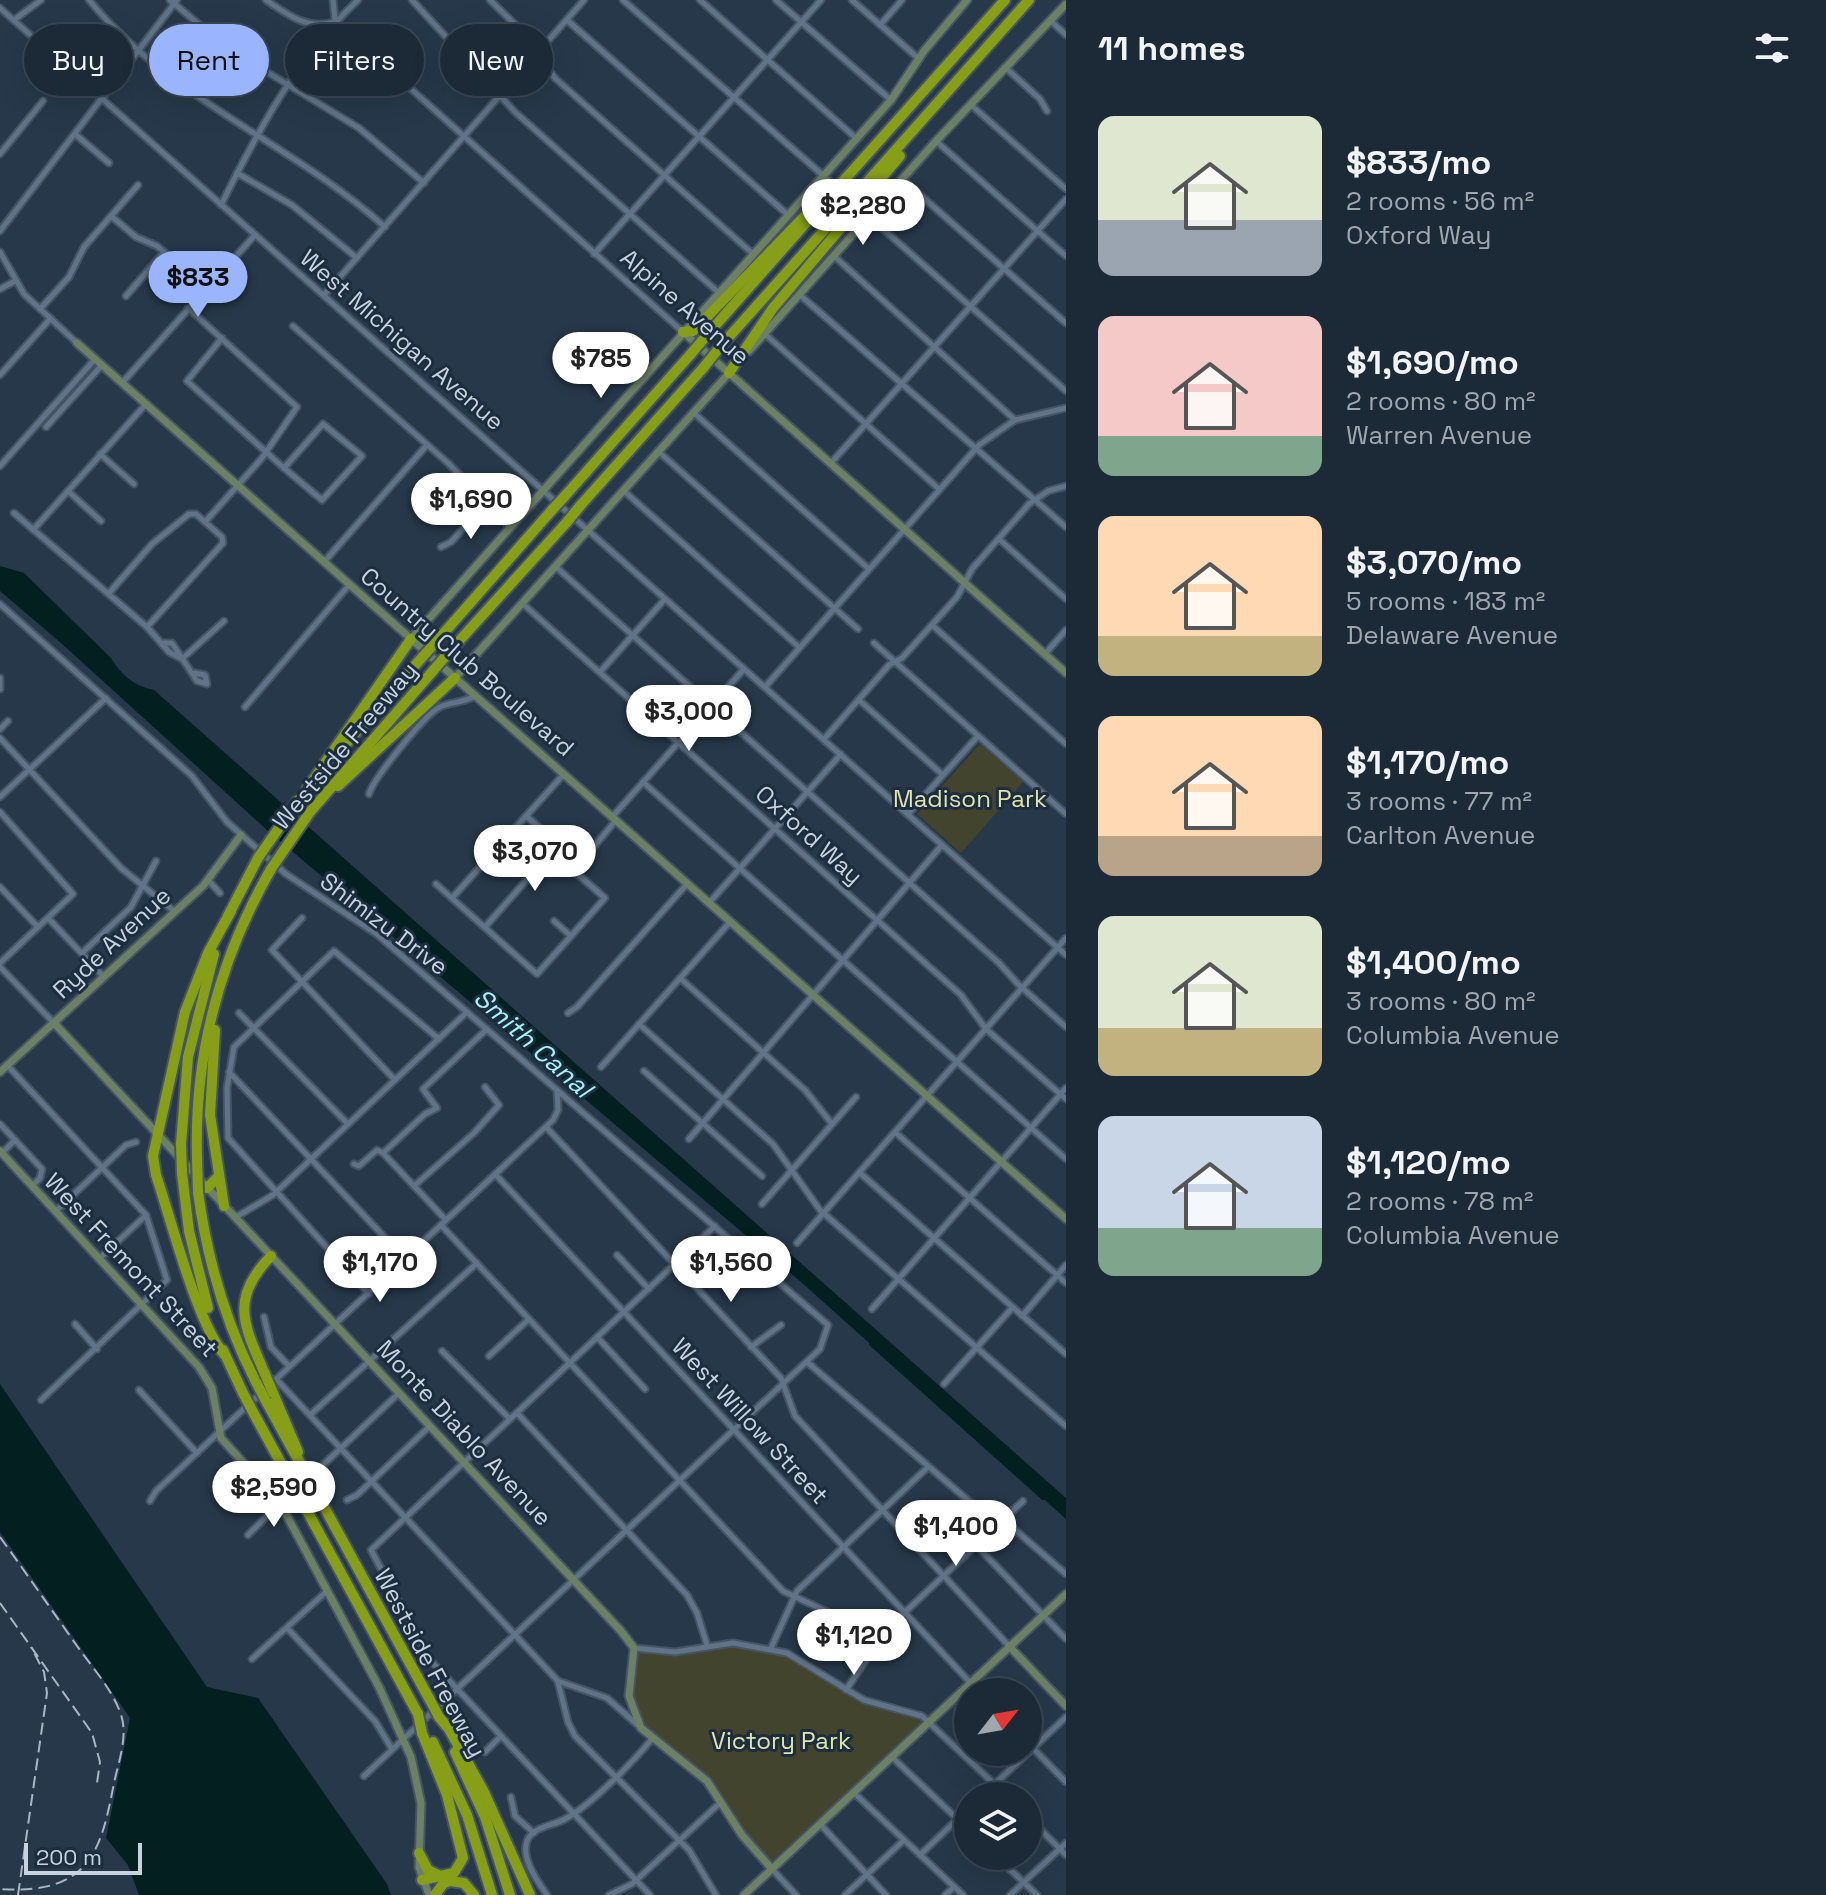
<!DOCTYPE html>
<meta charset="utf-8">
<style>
body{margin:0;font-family:"Space Grotesk",sans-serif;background:#253240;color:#f1f3f6;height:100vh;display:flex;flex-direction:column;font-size:30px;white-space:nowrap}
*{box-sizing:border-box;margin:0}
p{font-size:26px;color:#a0a7ae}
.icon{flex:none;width:44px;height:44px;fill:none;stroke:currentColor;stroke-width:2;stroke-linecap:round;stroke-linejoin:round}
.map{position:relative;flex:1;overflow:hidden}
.drawer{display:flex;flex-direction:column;background:#1c2a38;width:760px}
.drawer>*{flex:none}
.guide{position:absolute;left:24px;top:24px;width:760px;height:72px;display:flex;gap:16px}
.needle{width:52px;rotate:59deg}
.buttons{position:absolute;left:954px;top:1678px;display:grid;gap:16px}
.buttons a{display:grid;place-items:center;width:88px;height:88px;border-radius:50%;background:#1c2a38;box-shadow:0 8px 32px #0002,0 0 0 2px #3a4653;font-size:40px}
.scale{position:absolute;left:24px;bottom:20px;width:118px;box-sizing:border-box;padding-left:8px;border:4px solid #c8d3df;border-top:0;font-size:22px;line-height:28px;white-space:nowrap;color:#c8d3df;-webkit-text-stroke:6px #1c2d3f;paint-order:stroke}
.price{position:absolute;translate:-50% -68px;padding:0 18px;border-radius:28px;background:#fff;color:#222;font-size:26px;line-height:52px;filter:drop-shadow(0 2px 4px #0008)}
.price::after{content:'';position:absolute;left:50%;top:48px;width:24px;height:18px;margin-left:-12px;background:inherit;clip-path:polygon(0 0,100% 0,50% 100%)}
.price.selected{background:#9ab5fd;color:#111}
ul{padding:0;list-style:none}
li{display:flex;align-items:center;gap:24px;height:200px;padding:0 32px}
li span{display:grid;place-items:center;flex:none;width:224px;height:160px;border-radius:16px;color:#555}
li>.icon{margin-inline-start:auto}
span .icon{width:96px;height:96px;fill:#fffc;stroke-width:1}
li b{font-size:34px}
h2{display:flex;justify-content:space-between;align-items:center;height:96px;padding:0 32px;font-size:34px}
.pill{padding:0 28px;border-radius:36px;background:#1c2a38;box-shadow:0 8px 32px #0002,0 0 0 2px #3a4653;font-size:28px;line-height:72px}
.pill.selected{background:#9ab5fd;color:#111}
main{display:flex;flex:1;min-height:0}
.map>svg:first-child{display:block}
.green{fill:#43442e}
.water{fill:#031f20}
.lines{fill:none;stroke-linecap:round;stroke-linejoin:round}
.canal{stroke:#031f20;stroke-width:4}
.street-casing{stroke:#465564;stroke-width:9}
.secondary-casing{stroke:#465564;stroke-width:11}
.highway-casing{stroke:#465564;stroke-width:14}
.street{stroke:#607388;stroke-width:5}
.secondary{stroke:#6c8066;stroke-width:7}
.highway{stroke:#879e18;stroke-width:10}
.rail{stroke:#a9b6c3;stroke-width:2;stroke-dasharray:12 6;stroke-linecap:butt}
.highway-bridge-casing{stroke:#465564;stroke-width:14;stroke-linecap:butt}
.highway-bridge{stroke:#879e18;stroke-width:10}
.labels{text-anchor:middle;stroke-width:6;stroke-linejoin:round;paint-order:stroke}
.street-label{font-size:24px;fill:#c8d3df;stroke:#1c2d3f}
.park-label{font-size:24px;fill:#e0e3ac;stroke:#1c2d3f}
.water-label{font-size:26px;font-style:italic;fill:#a9f2f4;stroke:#1c2d3f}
</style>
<main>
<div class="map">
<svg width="1066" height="1895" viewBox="0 0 1066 1895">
<rect width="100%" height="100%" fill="#26384a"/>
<!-- green -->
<g class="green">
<polygon points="980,744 1023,782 961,853 917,814"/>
<polygon points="738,1646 792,1656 858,1698 927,1719 771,1862 756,1849 712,1784 645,1731 634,1699 638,1651 680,1655"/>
</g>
<!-- water -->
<g class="water">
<path d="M0,566l24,7 87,85c10,17 23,28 43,32l912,808v21l-265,-237 -534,-452 -206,-187 -61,-52z"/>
<polygon points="0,1384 207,1687 258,1698 387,1884 391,1895 139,1895 128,1865 106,1838 130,1718 0,1532"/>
</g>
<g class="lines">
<!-- canal -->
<polyline class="canal" points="871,1344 1043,1498"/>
<defs>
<g id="street">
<path d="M89,0c84,102 200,141 296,227"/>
<polyline points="170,0 226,47 359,128 424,183"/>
<path d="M266,0c22,15 41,30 68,22"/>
<polyline points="333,0 335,20"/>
<polyline points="412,0 515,112 718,292"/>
<polyline points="490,0 536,45 544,65 556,79 752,253"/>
<polyline points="623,0 850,199"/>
<polyline points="700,0 857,139"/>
<polyline points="776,0 891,100"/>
<polyline points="852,0 918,58"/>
<polyline points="0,8 1066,955"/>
<polyline points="14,20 41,0"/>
<polyline points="567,20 787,214"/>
<polyline points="335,21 683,332"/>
<polyline points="1051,21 1066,35"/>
<polyline points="880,25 902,0"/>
<polyline points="1005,67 1040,99 1047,111"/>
<polyline points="970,104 1066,189"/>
<polyline points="75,134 109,163"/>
<polyline points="936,141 1066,256"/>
<polyline points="0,154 43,101"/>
<polyline points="237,173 292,205 357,258"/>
<polyline points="902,179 1066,323"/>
<path d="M221,205c37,-74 76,-148 137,-205"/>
<polyline points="857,206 1066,391"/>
<polyline points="111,216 136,237 157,246 206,287"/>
<polyline points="0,231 177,0"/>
<polyline points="0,252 24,294 77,343"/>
<polyline points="594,254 821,0"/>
<polyline points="834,256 1015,420"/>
<polyline points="0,289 15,281"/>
<polyline points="324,295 584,0"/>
<polyline points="800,295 1066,527"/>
<polyline points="126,296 164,252"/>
<polyline points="188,308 297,407 262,458 205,522"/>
<polyline points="40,309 69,277 84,247 138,185"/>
<polyline points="293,326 448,463 510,527"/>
<polyline points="765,334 939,489"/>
<polyline points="222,338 187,381 284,468"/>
<polyline points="0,375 50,319"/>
<polyline points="122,383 255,235"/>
<polyline points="694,413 869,569"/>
<polygon points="323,424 362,456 322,500 284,468"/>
<polyline points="46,427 102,365"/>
<polyline points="659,452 858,629"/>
<polyline points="100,454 134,484"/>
<polyline points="831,463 1066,199"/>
<polyline points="0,466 95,359"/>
<polyline points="68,491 101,521"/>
<polyline points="624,491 799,647"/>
<polyline points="14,513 147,627 169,652 182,659"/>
<polyline points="33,530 146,404"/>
<polyline points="999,539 1066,599"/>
<polyline points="441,547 451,542 485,504"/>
<polyline points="324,562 427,445"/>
<polyline points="555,566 999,963 1018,984 1066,1027"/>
<polyline points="109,593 152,544 189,514 196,514 222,537 223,543 147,627"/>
<polyline points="522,603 961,995 986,1029 1066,1099"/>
<polyline points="0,604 192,776 227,822 286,874 378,935 828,1325 820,1349 364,1776"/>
<polyline points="932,625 1066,744"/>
<polyline points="164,643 172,643 197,681 207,684 205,675 195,673"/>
<polyline points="874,643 1066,814"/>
<polyline points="1045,654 1066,630"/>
<polyline points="183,658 224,621"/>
<polyline points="600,672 665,599"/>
<polyline points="0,678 0,689"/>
<polyline points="765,687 979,445 1015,420 1066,408"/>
<polyline points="859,700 943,775"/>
<polyline points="245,707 349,585"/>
<polyline points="0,729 8,721"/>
<polyline points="0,738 121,868 174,911"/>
<polyline points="824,739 889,665 902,658 957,597 972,569 1029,504 1048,491 1066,486"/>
<polyline points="643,782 1066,1159"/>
<path d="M369,794c4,-15 57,-81 71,-87 11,-5 22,-4 35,-11"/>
<polyline points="0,797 106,698"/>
<polyline points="0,812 73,894 0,963"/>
<polyline points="908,814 978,736"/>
<polyline points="612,817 744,669"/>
<polyline points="208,880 220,893"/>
<polyline points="436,884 537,974 605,898 574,871 616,820"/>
<polyline points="0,887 38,927"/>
<polyline points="452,898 564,774"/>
<polyline points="709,903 841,754"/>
<polyline points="48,918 104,977"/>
<polyline points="302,918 272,950 395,1080"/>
<polyline points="554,921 571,936"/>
<polyline points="485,927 555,848 554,840 526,816"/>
<polyline points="82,953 131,907 156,861"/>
<polyline points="0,967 54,1023"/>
<polyline points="680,978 805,1090 832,1124"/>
<polyline points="239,1013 348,1124"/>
<polyline points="568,1013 577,1007 687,884"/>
<polyline points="639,1024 773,1144 820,1210 1066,1426"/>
<polyline points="7,1065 146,1215 167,1280 41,1400"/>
<polyline points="601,1067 730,922"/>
<polyline points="644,1071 762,1176"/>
<polyline points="229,1072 406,1260"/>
<polyline points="0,1124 15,1140 2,1153"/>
<polyline points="546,1127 781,1378 795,1416 1009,1646"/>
<polyline points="896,1133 1066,1283"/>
<polyline points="689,1139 942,845"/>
<polyline points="15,1140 42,1169 40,1178 32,1186"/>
<polyline points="383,1153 446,1220"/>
<polyline points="354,1164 359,1166 377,1150 383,1153 425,1114 437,1108 423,1089 487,1029"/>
<polyline points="860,1173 1066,1354"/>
<polyline points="495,1174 979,1692"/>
<polyline points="414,1186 474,1133 499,1105 485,1087"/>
<polyline points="762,1204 856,1097"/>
<polyline points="56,1211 126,1145 136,1142"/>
<polyline points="236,1217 273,1195 467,1012"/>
<polyline points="441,1225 783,1591 832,1614 874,1644"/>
<polyline points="797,1243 1066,938"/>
<polyline points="695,1246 724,1277"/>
<polyline points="617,1255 649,1289"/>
<polyline points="100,1258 146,1215"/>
<polyline points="369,1294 228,1138 227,1088 234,1047 334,951 439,1039"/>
<polyline points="872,1309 1066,1088"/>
<polyline points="1022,1316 1066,1265"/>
<polyline points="264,1317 271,1347 289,1366"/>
<polyline points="75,1324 97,1349"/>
<polyline points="597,1337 645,1389"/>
<polyline points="751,1347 781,1325"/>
<polyline points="442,1351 510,1419"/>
<polyline points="489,1356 529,1319"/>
<polyline points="807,1362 970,1502 1006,1522 1066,1574"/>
<polyline points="276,1379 558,1681 607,1698 640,1727"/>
<polyline points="271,1384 553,1120 558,1110 557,1090"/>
<polyline points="944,1384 1012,1308"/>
<polyline points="139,1390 197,1453"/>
<polyline points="517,1413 687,1595 697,1613 707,1645"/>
<polyline points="310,1415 477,1263"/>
<polyline points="322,1466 399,1393"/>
<polyline points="347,1500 357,1495 430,1426"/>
<polyline points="150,1501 156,1491 261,1393"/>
<polyline points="248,1535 280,1503"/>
<polyline points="976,1545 1066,1639"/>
<polyline points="287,1628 375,1721 392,1749"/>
<polyline points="634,1648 675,1652 733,1643 787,1653 864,1700 922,1716 1007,1796"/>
<polyline points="771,1648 797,1591 928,1467"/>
<polyline points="252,1659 327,1591"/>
<polyline points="558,1682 568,1722 575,1736 689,1850 716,1895"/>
<polyline points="846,1690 886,1630 1023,1501"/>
<polyline points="1028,1743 1066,1782"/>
<polyline points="485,1752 501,1736"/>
<polyline points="892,1757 968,1829"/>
<polyline points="853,1792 963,1895"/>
<polyline points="982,1796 1066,1717"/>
<polyline points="511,1797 515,1816 534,1833"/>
<polyline points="1028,1817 1066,1855"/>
<polyline points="820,1824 886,1895"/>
<polyline points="920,1855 968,1809"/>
<polyline points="996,1856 1037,1895"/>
<polyline points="772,1869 796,1895"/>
<path d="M547,1895c-9,-13 -24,-34 -21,-50 2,-18 27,-19 39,-26 26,-14 67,-56 86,-79"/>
<polyline points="609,1895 632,1884 721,1802"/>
<polyline points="650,1895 430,1660 371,1550 715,1226"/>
<polyline points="845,1895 904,1840"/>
<polyline points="945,1895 954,1887"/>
<polyline points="1010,1895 1066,1843"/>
</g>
<g id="secondary">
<polyline points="683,332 1066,673"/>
<polyline points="77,343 1066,1219"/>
<polyline points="749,351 936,141 1066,4"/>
<polyline points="411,639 891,100 924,51 967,0"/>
<polyline points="455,678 730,372"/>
<polyline points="54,1023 621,1631 634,1648 629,1696 641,1728 707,1781 742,1835 772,1869"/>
<polyline points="0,1072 203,886 241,835"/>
<polyline points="0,1151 199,1367 212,1388 221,1438 280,1503 379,1687 411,1757 421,1803 419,1867 429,1895"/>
<polyline points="1009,1646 1066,1706"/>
<polyline points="744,1895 1066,1594"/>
</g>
<g id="highway">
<polyline points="846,178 1005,0"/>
<polyline points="860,190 1029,0"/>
<polyline points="865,197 900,156"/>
<polyline points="683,332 693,331 708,316 826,194"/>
<polyline points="707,335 813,215"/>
<polyline points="720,347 845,207"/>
<polyline points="729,373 773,308 850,217"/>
<polyline points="564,497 690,355"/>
<polyline points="580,506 704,367"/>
<polyline points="436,642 552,510"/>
<polyline points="450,651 567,522"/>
<polyline points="345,745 418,662"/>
<polyline points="338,786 455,678"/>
<polyline points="307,789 411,639"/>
<polyline points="310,812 432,672"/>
<polyline points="228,916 258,858"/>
<polyline points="215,1030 210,1115 224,1206"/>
<polyline points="181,1144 188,1057 214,954"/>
<path d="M197,1158c-3,-103 23,-200 74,-289"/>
<polyline points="182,1173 189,1231 208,1308"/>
<polyline points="207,1188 218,1177"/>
<path d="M198,1192c9,67 27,130 58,190"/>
<polyline points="223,1350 243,1393"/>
<path d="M224,1354c-27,-31 -53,-135 -68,-179l-3,-19 32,-144 23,-59 23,-42"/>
<path d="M265,1374c-21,-49 -36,-75 6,-118"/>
<polyline points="273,1393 298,1452"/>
<polyline points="266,1401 430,1700"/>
<polyline points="253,1412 418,1714"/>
<polyline points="439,1717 449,1729 484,1792 530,1895"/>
<polyline points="433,1742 467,1815 492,1895"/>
<polyline points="455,1752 485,1817 510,1895"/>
<polyline points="419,1853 428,1870 440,1876"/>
<polyline points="422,1880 454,1873 463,1858 447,1795 422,1733"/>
<polyline points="443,1880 464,1883 474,1895"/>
<polyline points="435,1895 443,1884 452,1880"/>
</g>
</defs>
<!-- street casing -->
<use href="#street" class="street-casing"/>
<!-- secondary casing -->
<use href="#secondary" class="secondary-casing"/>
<!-- highway casing -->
<use href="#highway" class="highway-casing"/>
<!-- street -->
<use href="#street" class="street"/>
<!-- secondary -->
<use href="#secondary" class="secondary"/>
<!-- highway -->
<use href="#highway" class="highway"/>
<!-- rail -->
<g class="rail">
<path d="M0,1537c26,36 51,72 77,109 15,21 34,42 43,66 9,22 -1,48 -6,71 -13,68 -24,112 -114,106"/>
<polyline points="0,1603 92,1733 100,1762 97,1783"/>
<polyline points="18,1895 47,1693 44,1672 31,1647"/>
</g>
<defs>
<g id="highway-bridge">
<polyline points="827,198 846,178"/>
<polyline points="845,207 860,190"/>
<polyline points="850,217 865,197"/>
<polyline points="690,355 707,335"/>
<polyline points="704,367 720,347"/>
<polyline points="552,510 564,497"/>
<polyline points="567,522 580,506"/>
<polyline points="418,662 436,642"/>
<polyline points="432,672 450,651"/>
<polyline points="258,858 299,799"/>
<polyline points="271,869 310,812"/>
<polyline points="181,1144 182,1173"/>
<polyline points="197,1158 198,1192"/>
<polyline points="265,1374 273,1393"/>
<polyline points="256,1382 266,1401"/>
<polyline points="243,1393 253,1412"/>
<polyline points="430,1700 439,1717"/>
<polyline points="418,1714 422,1733"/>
</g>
</defs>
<!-- highway-bridge casing -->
<use href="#highway-bridge" class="highway-bridge-casing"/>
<!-- highway-bridge -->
<use href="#highway-bridge" class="highway-bridge"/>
</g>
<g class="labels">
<!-- street labels -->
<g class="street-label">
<text transform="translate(685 307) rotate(41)" y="8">Alpine Avenue</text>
<text transform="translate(402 340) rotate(41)" y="8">West Michigan Avenue</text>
<text transform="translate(467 662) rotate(41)" y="8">Country Club Boulevard</text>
<text transform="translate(345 746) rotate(-50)" y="8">Westside Freeway</text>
<text transform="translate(809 835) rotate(42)" y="8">Oxford Way</text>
<text transform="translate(384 924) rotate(37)" y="8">Shimizu Drive</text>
<text transform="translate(112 943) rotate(-43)" y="8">Ryde Avenue</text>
<text transform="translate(131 1265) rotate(47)" y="8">West Fremont Street</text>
<text transform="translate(750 1421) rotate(47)" y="8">West Willow Street</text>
<text transform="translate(464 1433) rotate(47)" y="8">Monte Diablo Avenue</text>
<text transform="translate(430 1663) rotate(62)" y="8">Westside Freeway</text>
</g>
<!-- park labels -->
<g class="park-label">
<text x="970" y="807">Madison Park</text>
<text x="781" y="1749">Victory Park</text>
</g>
<!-- water labels -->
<g class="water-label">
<text transform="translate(533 1043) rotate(42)" y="9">Smith Canal</text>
</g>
</g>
</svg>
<div class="buttons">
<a><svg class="needle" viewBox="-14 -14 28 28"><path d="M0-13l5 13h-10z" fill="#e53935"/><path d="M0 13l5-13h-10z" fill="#a0a7ae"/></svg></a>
<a><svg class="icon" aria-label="layers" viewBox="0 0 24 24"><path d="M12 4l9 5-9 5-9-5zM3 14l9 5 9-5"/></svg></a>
</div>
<div class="scale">200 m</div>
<b class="price" style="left:863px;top:247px">$2,280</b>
<b class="price selected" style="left:198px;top:319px">$833</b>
<b class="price" style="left:601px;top:400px">$785</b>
<b class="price" style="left:471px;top:541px">$1,690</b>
<b class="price" style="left:689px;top:753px">$3,000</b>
<b class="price" style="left:535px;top:893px">$3,070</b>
<b class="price" style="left:380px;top:1304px">$1,170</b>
<b class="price" style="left:731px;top:1304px">$1,560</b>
<b class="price" style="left:274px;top:1529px">$2,590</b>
<b class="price" style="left:956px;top:1568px">$1,400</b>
<b class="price" style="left:854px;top:1677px">$1,120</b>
<div class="guide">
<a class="pill">Buy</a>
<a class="pill selected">Rent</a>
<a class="pill">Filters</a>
<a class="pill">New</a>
</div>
</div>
<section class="drawer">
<h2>11 homes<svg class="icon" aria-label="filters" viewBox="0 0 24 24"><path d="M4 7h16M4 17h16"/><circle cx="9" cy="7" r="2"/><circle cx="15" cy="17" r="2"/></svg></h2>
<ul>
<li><span style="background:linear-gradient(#dfe7d0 65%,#9aa5b1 0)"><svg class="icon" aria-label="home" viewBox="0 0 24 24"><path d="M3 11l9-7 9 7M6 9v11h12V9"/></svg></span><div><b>$833/mo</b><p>2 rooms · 56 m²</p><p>Oxford Way</p></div></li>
<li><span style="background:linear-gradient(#f6c9c9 75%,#7fa58c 0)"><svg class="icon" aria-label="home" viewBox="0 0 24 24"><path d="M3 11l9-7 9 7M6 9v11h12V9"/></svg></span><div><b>$1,690/mo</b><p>2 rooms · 80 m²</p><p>Warren Avenue</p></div></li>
<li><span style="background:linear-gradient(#ffd9b3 75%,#c2b280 0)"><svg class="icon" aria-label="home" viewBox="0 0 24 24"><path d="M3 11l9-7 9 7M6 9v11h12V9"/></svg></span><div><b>$3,070/mo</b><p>5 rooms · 183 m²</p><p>Delaware Avenue</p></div></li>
<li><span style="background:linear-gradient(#ffd9b3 75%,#b9a48a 0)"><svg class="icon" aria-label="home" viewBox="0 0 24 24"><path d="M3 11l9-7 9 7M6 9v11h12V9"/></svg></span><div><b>$1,170/mo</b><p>3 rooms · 77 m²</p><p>Carlton Avenue</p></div></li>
<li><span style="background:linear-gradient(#dfe7d0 70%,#c2b280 0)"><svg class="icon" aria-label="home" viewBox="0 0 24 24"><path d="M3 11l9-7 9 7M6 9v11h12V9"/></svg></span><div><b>$1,400/mo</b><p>3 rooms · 80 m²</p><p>Columbia Avenue</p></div></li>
<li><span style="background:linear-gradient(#c9d6e8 70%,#7fa58c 0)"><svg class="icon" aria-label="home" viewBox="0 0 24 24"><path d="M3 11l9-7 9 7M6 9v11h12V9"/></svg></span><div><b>$1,120/mo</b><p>2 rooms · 78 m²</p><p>Columbia Avenue</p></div></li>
</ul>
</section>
</main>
